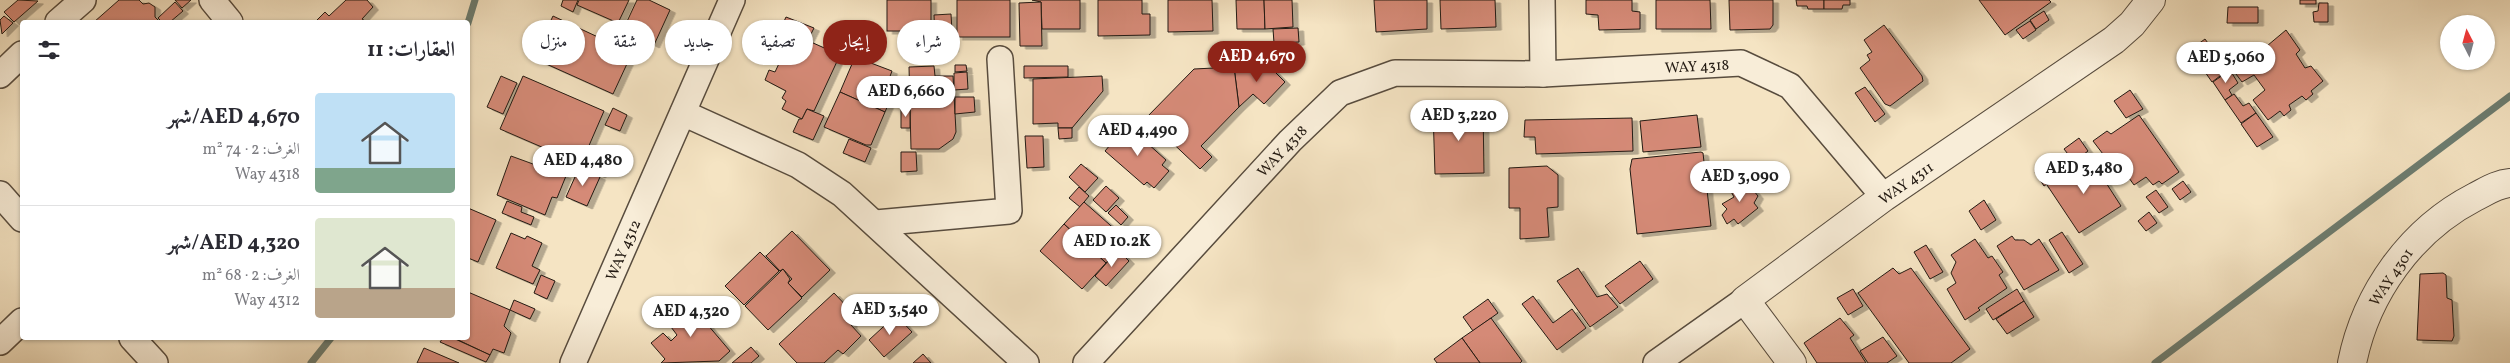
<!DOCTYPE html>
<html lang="ar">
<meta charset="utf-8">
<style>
body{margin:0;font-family:Vollkorn,Amiri,serif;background:#f2f2f3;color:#2b2b33;direction:rtl;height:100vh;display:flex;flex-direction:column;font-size:19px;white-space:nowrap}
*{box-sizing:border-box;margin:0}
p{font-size:16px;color:#7c7c81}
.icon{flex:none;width:28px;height:28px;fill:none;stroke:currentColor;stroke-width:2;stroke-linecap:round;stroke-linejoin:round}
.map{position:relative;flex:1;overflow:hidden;direction:ltr}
.details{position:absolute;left:20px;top:20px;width:450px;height:320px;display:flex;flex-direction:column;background:#fff;border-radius:5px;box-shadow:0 1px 4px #0004;direction:rtl}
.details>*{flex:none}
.top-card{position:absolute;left:485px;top:20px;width:475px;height:45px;direction:rtl;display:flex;gap:10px}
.needle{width:32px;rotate:354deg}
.tools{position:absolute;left:2440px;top:15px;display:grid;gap:10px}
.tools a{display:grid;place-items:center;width:55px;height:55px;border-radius:50%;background:#fff;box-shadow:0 1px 4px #0004;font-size:25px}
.price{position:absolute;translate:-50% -42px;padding:0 11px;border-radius:18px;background:#fff;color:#222;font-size:16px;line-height:32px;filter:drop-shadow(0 1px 2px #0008)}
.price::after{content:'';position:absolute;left:50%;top:30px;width:15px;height:11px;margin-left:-8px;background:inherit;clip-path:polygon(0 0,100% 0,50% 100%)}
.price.current{background:#8f2418;color:#fff}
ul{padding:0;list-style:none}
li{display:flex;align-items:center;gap:15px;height:125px;padding:0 15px}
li+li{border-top:1px solid #e1e1e2}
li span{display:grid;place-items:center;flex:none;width:140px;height:100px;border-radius:5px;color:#555}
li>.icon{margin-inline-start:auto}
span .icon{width:60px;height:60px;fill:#fffc;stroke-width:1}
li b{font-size:21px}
h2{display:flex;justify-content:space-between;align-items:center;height:60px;padding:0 15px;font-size:21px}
.chip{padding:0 18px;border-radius:22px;background:#fff;box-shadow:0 1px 4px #0004;font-size:18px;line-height:45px}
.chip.current{background:#8f2418;color:#fff}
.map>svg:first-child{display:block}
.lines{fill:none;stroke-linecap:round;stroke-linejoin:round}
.stream{stroke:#6c7d71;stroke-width:7}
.building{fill:#d58a77;stroke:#231a12;filter:url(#shadow)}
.minor-casing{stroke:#584c3e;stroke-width:28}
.tertiary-casing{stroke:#584c3e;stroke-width:30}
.minor{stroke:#f8edd8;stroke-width:25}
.tertiary{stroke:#f8edd8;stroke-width:28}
.labels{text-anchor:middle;stroke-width:4;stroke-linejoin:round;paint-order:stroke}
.street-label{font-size:15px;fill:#231a12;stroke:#f8edd8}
</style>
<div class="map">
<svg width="2510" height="363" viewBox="0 0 2510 363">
<defs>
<filter id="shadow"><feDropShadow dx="5.5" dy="3" stdDeviation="0" flood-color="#0004"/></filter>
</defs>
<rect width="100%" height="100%" fill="#f5e4c3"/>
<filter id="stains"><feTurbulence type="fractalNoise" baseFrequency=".004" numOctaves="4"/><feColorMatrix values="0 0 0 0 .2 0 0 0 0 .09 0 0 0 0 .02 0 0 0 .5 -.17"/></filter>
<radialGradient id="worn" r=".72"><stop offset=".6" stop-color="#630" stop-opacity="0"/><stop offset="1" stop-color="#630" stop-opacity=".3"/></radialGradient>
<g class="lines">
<!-- stream -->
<g class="stream">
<polyline points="468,23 475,0"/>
<polyline points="311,363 331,338"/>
<polyline points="2155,363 2510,96"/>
</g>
</g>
<!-- building -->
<g class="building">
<polygon points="18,0 38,1 14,22 4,12"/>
<polygon points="119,0 139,0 143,4 149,3 155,7 155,17 160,22 94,22"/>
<polygon points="175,0 191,0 182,8"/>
<polygon points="346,0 367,0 373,7 362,19 367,22 315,22 325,12 329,16"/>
<polygon points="563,0 578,0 573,12 561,6"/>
<polygon points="579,0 629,0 618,23 577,5"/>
<polygon points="637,0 649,0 670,10 654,45 623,30"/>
<rect x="887" y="0" width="44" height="31"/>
<rect x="957" y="0" width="53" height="37"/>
<polygon points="1032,0 1080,0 1080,29 1042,29 1041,2"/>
<polygon points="1098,0 1142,0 1142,14 1150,14 1150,35 1098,36"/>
<polygon points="1168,0 1212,0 1213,31 1168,32"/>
<polygon points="1236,0 1264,0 1265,29 1237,29"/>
<polygon points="1264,0 1292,0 1293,27 1265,29"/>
<polygon points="1374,0 1427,0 1427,29 1376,32"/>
<polygon points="1440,0 1495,0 1496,27 1441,29"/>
<polygon points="1586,0 1632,0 1632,11 1640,12 1640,29 1599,30 1598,15 1586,14"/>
<polygon points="1656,0 1710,0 1711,29 1656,29"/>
<polygon points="1729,0 1773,0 1773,25 1770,29 1730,30"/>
<polygon points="1796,0 1824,0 1824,9 1808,9 1807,6 1797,6"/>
<polygon points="1824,0 1850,0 1850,5 1843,5 1842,9 1824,9"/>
<polygon points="1979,0 2049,0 2051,2 2005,35"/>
<rect x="2300" y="0" width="16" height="4"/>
<polygon points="175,2 183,11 170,22 162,22 158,18"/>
<polygon points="1041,2 1042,46 1020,46 1019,3"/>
<polygon points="2319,3 2328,3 2328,22 2314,22 2313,12 2318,11"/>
<polygon points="2228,7 2258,7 2258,23 2227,23"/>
<polygon points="2044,11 2049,20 2036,29 2030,20"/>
<polygon points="951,14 953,49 927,49 927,39 935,39 934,15"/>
<polygon points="4,16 13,23 2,34 0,20"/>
<polygon points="553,16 632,53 613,94 533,58"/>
<polygon points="786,17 814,28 808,40 781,28"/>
<polygon points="2030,21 2036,30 2023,39 2016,30"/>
<polygon points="1884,25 1922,76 1923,81 1890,106 1885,104 1860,68 1870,60 1867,55 1872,52 1864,40"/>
<polygon points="1298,28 1299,42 1274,43 1273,29"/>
<polygon points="2286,30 2300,50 2296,54 2305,68 2311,66 2323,81 2311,91 2313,94 2306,100 2302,96 2289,105 2291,110 2284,116 2280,111 2268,120 2253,100 2265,90 2254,75 2242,82 2230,66 2251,52 2255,56"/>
<polygon points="793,34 840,55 814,111 807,109 802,119 782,109 786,101 782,98 786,91 765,80 769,70 775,72"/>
<polygon points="2205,39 2213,50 2198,62 2190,50"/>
<polygon points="2210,53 2224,73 2212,82 2198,62"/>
<polygon points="855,57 892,71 886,87 894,91 885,112 840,92"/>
<polygon points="955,65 966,65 967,71 955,72"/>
<polygon points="1268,65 1285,82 1264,104 1253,94 1239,107 1234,67"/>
<polygon points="934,66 935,76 953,76 956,132 953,139 939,149 911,149 909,67"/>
<polygon points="1024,66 1068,66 1068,77 1024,78"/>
<polygon points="1234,67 1239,107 1201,146 1212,157 1200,169 1146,118 1194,69"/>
<polygon points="2230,70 2238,83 2229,90 2232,95 2225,100 2213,82"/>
<polygon points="967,72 968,89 954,90 954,73"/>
<polygon points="501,76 517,83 503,114 487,107"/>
<polygon points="523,76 604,111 581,164 500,129"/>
<polygon points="1102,76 1103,91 1072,128 1058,128 1058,123 1033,124 1033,79"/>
<polygon points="1865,87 1885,114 1875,122 1855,93"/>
<polygon points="2130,90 2143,109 2126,118 2114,101"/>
<polygon points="840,92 885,112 871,145 866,145 824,127"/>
<polygon points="2234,94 2243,106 2249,103 2256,113 2241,123 2225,100"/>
<polygon points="955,97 974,97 975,112 955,114"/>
<polygon points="613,108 627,115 620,131 605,125"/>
<polygon points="910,108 910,128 901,128 901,109"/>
<polygon points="807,109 824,116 813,140 793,132 799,119 802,119"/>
<polygon points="1483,110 1484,173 1435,174 1433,111"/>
<polygon points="2256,113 2273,137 2257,147 2241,124"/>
<polygon points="1697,115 1701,147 1643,152 1640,121"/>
<polygon points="2139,115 2179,172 2162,184 2159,181 2153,185 2146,177 2134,185 2124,171 2119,175 2093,141 2107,131 2111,134"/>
<polygon points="1632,118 1633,151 1536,154 1535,137 1524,137 1525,120"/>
<polygon points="1127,125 1166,160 1162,165 1169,171 1154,188 1147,182 1144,185 1105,151"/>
<polygon points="1058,128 1072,128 1072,138 1059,139"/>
<polygon points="1025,136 1043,136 1044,167 1027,168"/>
<polygon points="2079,138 2088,151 2074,162 2064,149"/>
<polygon points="849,139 871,148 865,162 843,153"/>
<polygon points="592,151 608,157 600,175 585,168"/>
<polygon points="901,152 916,152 917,171 901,172"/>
<polygon points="1701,152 1703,153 1711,226 1637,234 1630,169 1632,159"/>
<polygon points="511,156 566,176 557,198 552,197 545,215 497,195"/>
<polygon points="2090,158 2121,206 2079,233 2047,185"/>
<polygon points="2047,163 2056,178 2044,186 2035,172"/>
<polygon points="1081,164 1098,178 1085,192 1069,177"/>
<polygon points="1547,166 1558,175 1558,207 1547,208 1549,237 1520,239 1520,208 1509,208 1509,168"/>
<polygon points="579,168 600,177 587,206 566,197"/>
<polygon points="1745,180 1758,196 1754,203 1758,208 1738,224 1734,219 1727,224 1722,215 1727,209 1722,204 1734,197 1729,188"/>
<polygon points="2183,181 2191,192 2180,200 2172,189"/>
<polygon points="1106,186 1119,198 1106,212 1093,200"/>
<polygon points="1079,187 1089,196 1080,207 1069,198"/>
<polygon points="2156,190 2168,207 2159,213 2146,197"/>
<polygon points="1984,200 1996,220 1981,230 1969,211"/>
<polygon points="507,201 522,207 521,212 534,217 531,225 502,213"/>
<polygon points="1084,202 1127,240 1106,263 1064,224"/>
<polygon points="1116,205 1128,217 1121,225 1108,213"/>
<polygon points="468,208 496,220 478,262 468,258"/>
<polygon points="2149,212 2157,223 2146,231 2138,221"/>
<polygon points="1064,224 1106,263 1082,289 1040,251"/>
<polygon points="792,231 830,270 802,297 788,283 792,279 783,269 780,271 766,256"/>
<polygon points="2062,232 2083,264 2069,273 2049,240"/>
<polygon points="511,233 525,239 527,236 542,243 532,266 540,270 533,284 496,268"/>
<polygon points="2012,236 2015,240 2024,240 2031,245 2039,239 2059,270 2024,290 1997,246"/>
<polygon points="1975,239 1988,258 1992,256 2003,272 1999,275 2007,288 1978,308 1980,310 1965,320 1947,289 1956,283 1951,273 1956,262 1951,255"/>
<polygon points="1926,245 1943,272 1930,279 1914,252"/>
<polygon points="1118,250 1129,261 1106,286 1095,276"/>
<polygon points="760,252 779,271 744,305 725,286"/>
<polygon points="1640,261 1653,279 1620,304 1605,286"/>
<polygon points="1578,268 1597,297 1607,294 1618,307 1590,327 1557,281"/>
<polygon points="1893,268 1899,274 1911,268 1970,349 1951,363 1909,363 1858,293"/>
<polygon points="783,269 790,279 788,283 802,298 768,330 745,306"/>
<polygon points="2443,273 2446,275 2447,298 2452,300 2454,336 2452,341 2417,340 2420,274"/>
<polygon points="541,275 555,281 547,299 534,293"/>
<polygon points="1853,289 1863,306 1848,315 1837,298"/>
<polygon points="2017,289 2024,301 1993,320 1986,309"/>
<polygon points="468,292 510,310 504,326 511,333 504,353 493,349 490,355 454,338 468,338"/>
<polygon points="834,293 853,313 854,317 851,325 861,336 843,354 838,350 824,363 797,363 779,344"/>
<polygon points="1533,296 1553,323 1572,309 1586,328 1557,350 1522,304"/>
<polygon points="1488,299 1498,313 1473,331 1463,317"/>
<polygon points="514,300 535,309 530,319 510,310"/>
<polygon points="685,301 694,310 701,305 713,319 707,324 730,351 719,361 661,363 665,359 651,343 663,333 671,341 677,335 665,319"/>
<polygon points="2024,301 2034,317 2007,334 1996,319"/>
<polygon points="896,315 912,332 884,357 869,340"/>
<polygon points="1491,318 1522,361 1520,363 1480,363 1462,338"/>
<polygon points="1840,318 1854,335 1850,338 1866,363 1817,363 1804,343"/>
<polygon points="1883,337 1897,356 1887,363 1868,363 1860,351"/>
<polygon points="443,338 453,338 490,355 486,362 440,342"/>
<polygon points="1462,338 1480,363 1437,363 1434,359"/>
<polygon points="751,347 759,356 751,363 732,363"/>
<polygon points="424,348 459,363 417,363"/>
<polygon points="923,354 931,363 913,363"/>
</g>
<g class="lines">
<defs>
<g id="minor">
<polyline points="212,0 230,22"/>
<polyline points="1542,0 1543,74"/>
<polyline points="58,22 83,0"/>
<polyline points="0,75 22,54"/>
<polyline points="683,113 798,165 842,194 1026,363"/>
<polyline points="0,194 22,219"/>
<polyline points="876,223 1009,211 1000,59"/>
<polyline points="132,338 155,363"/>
<polyline points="0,342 22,321"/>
<polyline points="573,363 732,0"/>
<polyline points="1086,363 1290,141 1340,93 1395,73 1543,74 1741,63 1790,86 1884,197"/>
<polyline points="1656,363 1745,300"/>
</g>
<g id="tertiary">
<polyline points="1792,363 1745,300 1884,197 2114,40 2132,24 2151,0"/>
<path d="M2352,363c14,-70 59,-133 123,-166 12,-6 22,-13 35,-14"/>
</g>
</defs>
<!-- minor casing -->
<use href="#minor" class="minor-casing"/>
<!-- tertiary casing -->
<use href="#tertiary" class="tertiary-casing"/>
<!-- minor -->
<use href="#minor" class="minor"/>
<!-- tertiary -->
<use href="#tertiary" class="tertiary"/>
</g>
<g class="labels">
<!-- street labels -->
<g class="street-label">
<text transform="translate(1697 66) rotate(-3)" y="5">WAY 4318</text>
<text transform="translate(1282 151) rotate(-46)" y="5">WAY 4318</text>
<text transform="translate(1906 183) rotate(-35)" y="5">WAY 4311</text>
<text transform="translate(623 250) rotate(-66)" y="5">WAY 4312</text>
<text transform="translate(2391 277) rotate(-56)" y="5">WAY 4301</text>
</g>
</g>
<rect width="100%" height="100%" filter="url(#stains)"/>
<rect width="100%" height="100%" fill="url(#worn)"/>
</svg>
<div class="tools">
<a><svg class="needle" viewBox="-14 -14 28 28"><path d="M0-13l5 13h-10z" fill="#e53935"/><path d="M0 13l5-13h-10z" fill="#7c7c81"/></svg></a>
</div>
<b class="price current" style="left:1257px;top:83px">AED 4,670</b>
<b class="price" style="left:2226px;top:84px">AED 5,060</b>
<b class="price" style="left:906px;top:118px">AED 6,660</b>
<b class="price" style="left:1459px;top:142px">AED 3,220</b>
<b class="price" style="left:1138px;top:157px">AED 4,490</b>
<b class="price" style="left:583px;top:187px">AED 4,480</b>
<b class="price" style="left:2084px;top:195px">AED 3,480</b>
<b class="price" style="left:1740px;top:203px">AED 3,090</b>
<b class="price" style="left:1112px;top:268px">AED 10.2K</b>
<b class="price" style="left:890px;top:336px">AED 3,540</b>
<b class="price" style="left:691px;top:338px">AED 4,320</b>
<div class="top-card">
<a class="chip">شراء</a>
<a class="chip current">إيجار</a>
<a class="chip">تصفية</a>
<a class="chip">جديد</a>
<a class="chip">شقة</a>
<a class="chip">منزل</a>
</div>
<section class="details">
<h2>العقارات: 11<svg class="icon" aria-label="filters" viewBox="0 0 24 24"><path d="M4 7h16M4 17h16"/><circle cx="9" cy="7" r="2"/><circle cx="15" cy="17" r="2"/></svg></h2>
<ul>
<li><span style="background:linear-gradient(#bfe0f5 75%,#7fa58c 0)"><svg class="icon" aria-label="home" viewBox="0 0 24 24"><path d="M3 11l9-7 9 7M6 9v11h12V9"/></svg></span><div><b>AED 4,670/شهر</b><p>الغرف: 2 · 74 m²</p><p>Way 4318</p></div></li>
<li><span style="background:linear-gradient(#dfe7d0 70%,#b9a48a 0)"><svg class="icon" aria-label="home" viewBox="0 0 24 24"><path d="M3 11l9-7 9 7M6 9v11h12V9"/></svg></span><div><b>AED 4,320/شهر</b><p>الغرف: 2 · 68 m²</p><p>Way 4312</p></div></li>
</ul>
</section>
</div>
